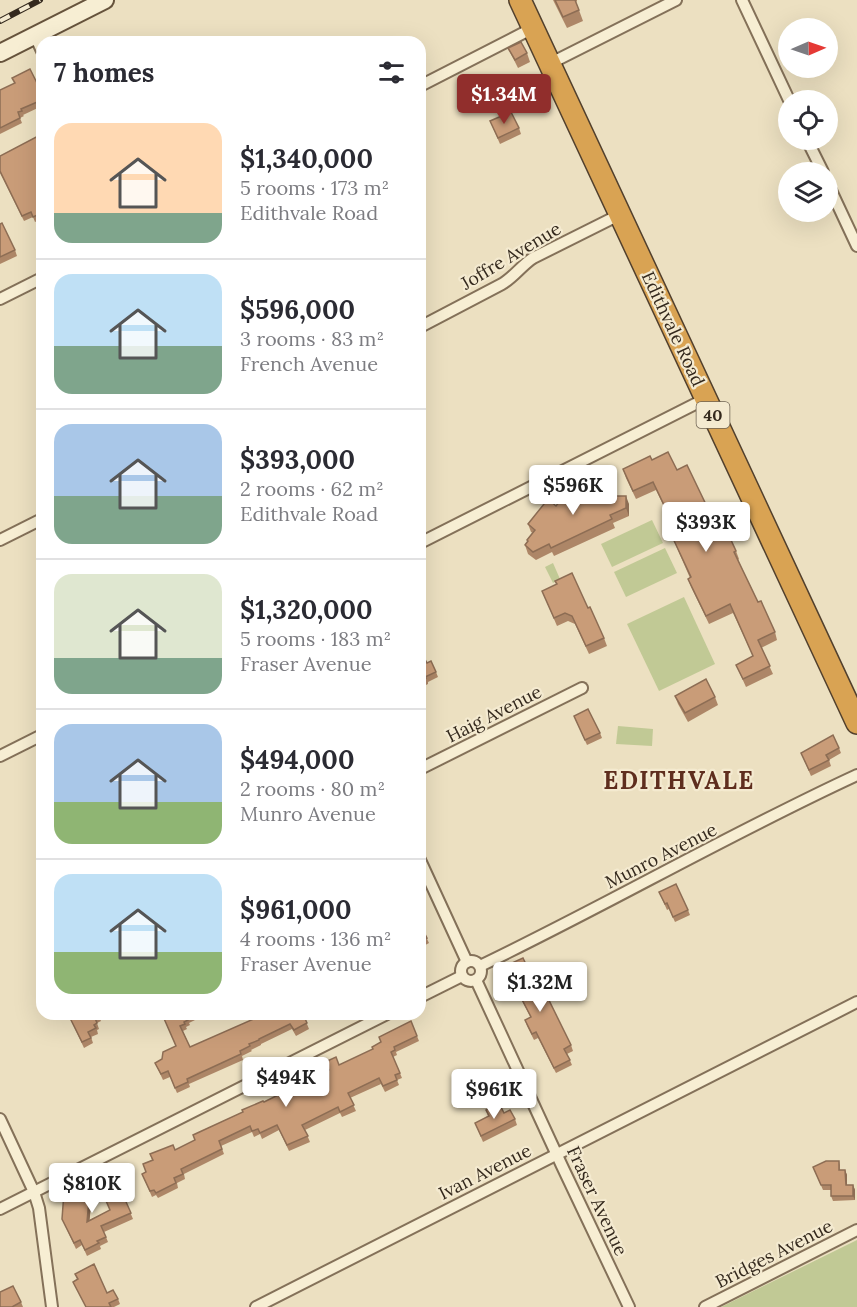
<!DOCTYPE html>
<meta charset="utf-8">
<style>
body{margin:0;font-family:Lora,serif;background:#f2f2f3;color:#2b2b33;height:100vh;display:flex;flex-direction:column;font-size:22px;white-space:nowrap}
*{box-sizing:border-box;margin:0}
p{font-size:20px;color:#7c7c81}
.icon{flex:none;width:33px;height:33px;fill:none;stroke:currentColor;stroke-width:2;stroke-linecap:round;stroke-linejoin:round}
.map{position:relative;flex:1;overflow:hidden}
.panel{position:absolute;left:36px;top:36px;width:390px;height:984px;display:flex;flex-direction:column;background:#fff;border-radius:18px;box-shadow:0 6px 24px #0002}
.panel>*{flex:none}
.needle{width:39px;rotate:88deg}
.buttons{position:absolute;left:778px;top:18px;display:grid;gap:12px}
.buttons a{display:grid;place-items:center;width:60px;height:60px;border-radius:50%;background:#fff;box-shadow:0 6px 24px #0002;font-size:30px}
.price{position:absolute;translate:-50% -51px;padding:0 14px;border-radius:6px;background:#fff;color:#222;font-size:20px;line-height:39px;filter:drop-shadow(0 2px 3px #0008)}
.price::after{content:'';position:absolute;left:50%;top:36px;width:18px;height:14px;margin-left:-9px;background:inherit;clip-path:polygon(0 0,100% 0,50% 100%)}
.price.on{background:#912e2c;color:#fff}
ul{padding:0;list-style:none}
li{display:flex;align-items:center;gap:18px;height:150px;padding:0 18px}
li+li{border-top:2px solid #e1e1e2}
li span{display:grid;place-items:center;flex:none;width:168px;height:120px;border-radius:18px;color:#555}
li>.icon{margin-inline-start:auto}
span .icon{width:72px;height:72px;fill:#fffc;stroke-width:1}
li b{font-size:26px}
h2{display:flex;justify-content:space-between;align-items:center;height:72px;padding:0 18px;font-size:26px}
.map>svg:first-child{display:block}
.green{fill:#c1c995}
.lines{fill:none;stroke-linecap:round;stroke-linejoin:round}
.street-casing{stroke:#847159;stroke-width:14}
.secondary-casing{stroke:#66533c;stroke-width:20}
.highway-casing{stroke:#52402d;stroke-width:24}
.street{stroke:#f7eed3;stroke-width:10}
.secondary{stroke:#f7eed3;stroke-width:16}
.highway{stroke:#d9a353;stroke-width:21}
.rail-casing{stroke:#34291d;stroke-width:6}
.rail{stroke:#f4ead0;stroke-width:4;stroke-dasharray:11;stroke-linecap:butt}
.wall{fill:#ad8667}
.shaded-wall{fill:#8d6d54}
.building{fill:#c99c78;stroke:#8d6d54;stroke-width:1.5}
.labels{text-anchor:middle;stroke-width:4.5;stroke-linejoin:round;paint-order:stroke}
.shield{fill:#f4ead0;stroke:#6e6353;stroke-width:1.5}
.shield-label{font-size:16px;font-weight:bold;fill:#34291d}
.street-label{font-size:18px;fill:#34291d;stroke:#f4ead0}
.district-label{font-size:24px;font-weight:bold;letter-spacing:1.5px;fill:#5f2e1e;stroke:#f4ead0}
</style>
<div class="map">
<svg width="857" height="1307" viewBox="0 0 857 1307">
<rect width="100%" height="100%" fill="#ece0c1"/>
<!-- green -->
<g class="green">
<polygon points="652,520 663,543 612,567 601,544"/>
<polygon points="665,548 677,573 626,597 614,572"/>
<polygon points="553,563 560,579 553,583 545,567"/>
<polygon points="684,597 715,664 659,691 627,624"/>
<polygon points="618,726 653,729 652,746 616,744"/>
<polygon points="857,1240 857,1307 721,1307"/>
</g>
<g class="lines">
<defs>
<g id="street">
<polyline points="742,0 789,100"/>
<polyline points="35,36 42,51"/>
<polyline points="549,64 676,0"/>
<polyline points="420,86 533,28"/>
<polyline points="807,140 823,172"/>
<polyline points="828,184 857,246"/>
<polyline points="0,299 42,278"/>
<path d="M420,327l82,-43c12,-7 20,-19 31,-26l86,-43"/>
<polyline points="0,540 42,519"/>
<polyline points="420,543 705,399"/>
<polyline points="0,756 42,735"/>
<polyline points="420,769 582,688"/>
<polyline points="420,860 467,962"/>
<circle cx="471" cy="971" r="10"/>
<path d="M480,966c127,-61 249,-132 377,-191"/>
<polyline points="476,980 562,1166 629,1307"/>
<polyline points="420,997 462,976"/>
<polyline points="0,1119 34,1192 39,1208 52,1307"/>
<polyline points="0,1209 387,1014"/>
<polyline points="256,1307 857,1002"/>
<polyline points="705,1307 857,1230"/>
</g>
<polyline id="secondary" points="0,53 105,0"/>
<polyline id="highway" points="520,0 857,723"/>
</defs>
<!-- street casing -->
<use href="#street" class="street-casing"/>
<!-- secondary casing -->
<use href="#secondary" class="secondary-casing"/>
<!-- highway casing -->
<use href="#highway" class="highway-casing"/>
<!-- street -->
<use href="#street" class="street"/>
<!-- secondary -->
<use href="#secondary" class="secondary"/>
<!-- highway -->
<use href="#highway" class="highway"/>
<defs>
<polyline id="rail" points="0,21 40,0"/>
</defs>
<!-- rail casing -->
<use href="#rail" class="rail-casing"/>
<!-- rail -->
<use href="#rail" class="rail"/>
</g>
<!-- wall -->
<g class="wall">
<polygon points="553,0 577,0 577,1 576,2 583,21 567,28"/>
<polygon points="508,48 527,53 530,62 518,68"/>
<polygon points="0,90 42,93 42,106 23,115 24,116 20,118 22,123 0,134"/>
<polygon points="490,121 519,128 521,134 500,144"/>
<polygon points="42,134 42,219 35,222 33,217 24,221 0,173 0,156"/>
<polygon points="0,224 15,250 17,256 0,264"/>
<polygon points="652,460 677,470 736,551 739,559 738,560 758,602 775,632 777,640 761,648 773,674 746,687 736,665 753,656 733,613 709,624 691,587 688,579 690,578 670,532 675,530 656,490 636,499 626,478 623,469"/>
<polygon points="608,486 611,496 629,504 629,516 613,523 615,528 554,556 552,552 536,560 528,554 525,545 527,542 527,540 533,533 531,532 528,524 556,506 577,496"/>
<polygon points="542,591 588,608 604,638 607,646 589,654 575,624 568,621 557,626"/>
<polygon points="420,650 427,663 436,672 438,677 428,682 428,684 420,688"/>
<polygon points="675,696 715,697 718,705 688,722 678,704"/>
<polygon points="574,716 600,733 602,738 587,745"/>
<polygon points="839,748 841,753 829,760 831,766 811,776 801,753"/>
<polygon points="659,892 688,910 690,915 675,922 669,909 667,910"/>
<polygon points="420,924 429,943 420,948"/>
<polygon points="503,967 535,983 571,1045 573,1051 567,1054 572,1065 556,1073 538,1038 534,1040 527,1026 525,1020 531,1018 519,995 517,996"/>
<polygon points="68,1014 98,1014 101,1021 97,1023 99,1029 97,1030 98,1034 91,1037 93,1043 84,1048"/>
<polygon points="162,1014 193,1014 195,1020 189,1023 190,1025 186,1027 187,1029 183,1031 190,1047 256,1018 254,1014 303,1014 309,1029 296,1036 292,1029 261,1044 261,1045 251,1050 252,1051 242,1056 243,1060 189,1084 190,1087 177,1093 170,1077 163,1080 155,1063 162,1059 176,1046"/>
<polygon points="417,1036 419,1041 396,1052 397,1055 393,1057 402,1078 397,1080 399,1085 385,1092 381,1084 350,1098 356,1111 342,1117 340,1113 305,1130 310,1142 289,1151 279,1130 262,1139 260,1134 254,1137 252,1132 221,1146 224,1154 184,1174 185,1179 177,1183 178,1188 158,1198 156,1195 152,1197 142,1174 146,1172 143,1164 152,1160 150,1154 175,1150 195,1140 193,1135 264,1102 328,1071 325,1062 339,1065"/>
<polygon points="486,1110 504,1113 515,1119 517,1125 483,1142 475,1123 488,1116"/>
<polygon points="839,1161 840,1165 840,1170 845,1170 847,1175 847,1185 853,1185 855,1190 855,1200 833,1201 831,1196 831,1190 823,1190 813,1167"/>
<polygon points="119,1186 133,1219 104,1232 108,1242 100,1246 101,1249 87,1256 82,1245 76,1249 62,1219 81,1193 83,1199 89,1199 91,1205 89,1220 110,1210 117,1188"/>
<polygon points="75,1274 118,1299 120,1304 114,1307 86,1307 73,1282 77,1279"/>
<polygon points="21,1302 23,1307 0,1307"/>
</g>
<!-- shaded-wall -->
<g class="shaded-wall">
<polygon points="608,486 611,494 611,504 608,496"/>
<polygon points="626,496 629,504 629,516 626,508"/>
<polygon points="845,1170 847,1175 847,1190 846,1185"/>
<polygon points="853,1185 855,1190 855,1200 853,1196"/>
<polygon points="89,1199 91,1205 89,1227 87,1222"/>
</g>
<!-- building -->
<g class="building">
<polygon points="555,0 575,0 579,10 563,17"/>
<polygon points="521,42 527,53 515,60 508,48"/>
<polygon points="30,69 42,93 42,100 21,109 22,111 18,112 20,118 0,128 0,90 15,83 12,78"/>
<polygon points="511,112 519,128 498,138 490,121"/>
<polygon points="42,134 42,213 33,217 31,212 22,216 0,171 0,156"/>
<polygon points="2,223 15,250 0,257 0,224"/>
<polygon points="668,452 677,470 687,465 712,517 719,514 736,551 734,552 758,602 761,601 775,632 758,640 770,666 743,679 736,665 753,656 730,604 706,616 688,579 691,577 670,532 676,530 653,482 633,491 623,469 650,456 652,460"/>
<polygon points="576,486 608,486 608,496 626,496 626,508 610,515 612,519 551,548 549,544 533,552 525,545 528,541 527,540 535,530 528,524 548,499 556,506 564,496 577,496"/>
<polygon points="572,573 588,608 590,607 604,638 586,646 572,616 565,613 554,618 542,591 557,584 555,581"/>
<polygon points="420,650 427,663 431,661 436,672 425,677 426,678 420,681"/>
<polygon points="706,679 715,697 685,713 675,696"/>
<polygon points="588,709 600,733 585,740 574,716"/>
<polygon points="833,735 839,748 826,755 829,760 809,770 801,753"/>
<polygon points="676,884 688,910 673,917 667,903 665,904 659,892"/>
<polygon points="420,924 427,938 420,941"/>
<polygon points="523,958 535,983 539,980 571,1045 564,1049 570,1060 554,1068 536,1032 532,1034 525,1020 531,1017 517,990 515,991 503,967"/>
<polygon points="68,1014 98,1014 99,1016 95,1018 97,1023 94,1025 96,1028 88,1032 91,1038 82,1042"/>
<polygon points="162,1014 193,1014 187,1017 188,1020 184,1022 185,1024 180,1026 190,1047 256,1018 254,1014 303,1014 307,1023 294,1030 290,1024 259,1039 259,1040 249,1044 250,1046 240,1051 241,1054 187,1079 188,1082 175,1088 168,1071 161,1074 155,1063 162,1059 163,1052 176,1046"/>
<polygon points="411,1021 417,1036 394,1047 395,1050 391,1052 400,1073 395,1075 397,1080 383,1086 379,1078 348,1093 354,1105 340,1112 338,1107 302,1125 308,1136 287,1145 277,1125 260,1133 258,1129 252,1131 250,1126 219,1141 222,1149 181,1169 183,1174 174,1178 176,1183 156,1193 154,1190 150,1191 142,1174 146,1172 143,1164 153,1160 150,1154 173,1145 175,1150 195,1140 193,1135 243,1112 242,1110 263,1101 264,1102 329,1070 325,1062 336,1057 339,1065 373,1049 372,1047 381,1042 379,1037"/>
<polygon points="499,1103 504,1113 510,1110 515,1119 481,1136 475,1123 489,1116 486,1110"/>
<polygon points="826,1161 839,1161 839,1170 845,1170 846,1185 853,1185 853,1196 831,1196 831,1185 821,1185 813,1167"/>
<polygon points="112,1177 117,1188 119,1186 131,1213 101,1226 106,1237 97,1241 99,1243 85,1250 80,1240 74,1243 62,1219 64,1192 81,1193 80,1198 89,1199 87,1222 110,1210 100,1187 105,1184 103,1181"/>
<polygon points="94,1264 107,1293 113,1290 118,1299 109,1303 111,1307 86,1307 73,1282 78,1279 75,1274"/>
<polygon points="13,1286 21,1302 12,1307 0,1307 0,1292"/>
</g>
<g class="labels">
<!-- shield labels -->
<rect class="shield" x="696.5" y="402" width="33" height="26" rx="4.5"/>
<g class="shield-label">
<text x="713" y="421">40</text>
</g>
<!-- street labels -->
<g class="street-label">
<text transform="translate(511 256) rotate(-31)" y="6">Joffre Avenue</text>
<text transform="translate(673 329) rotate(65)" y="6">Edithvale Road</text>
<text transform="translate(494 714) rotate(-27)" y="6">Haig Avenue</text>
<text transform="translate(661 856) rotate(-27)" y="6">Munro Avenue</text>
<text transform="translate(485 1172) rotate(-27)" y="6">Ivan Avenue</text>
<text transform="translate(597 1201) rotate(65)" y="6">Fraser Avenue</text>
<text transform="translate(774 1254) rotate(-27)" y="6">Bridges Avenue</text>
</g>
<!-- district labels -->
<g class="district-label">
<text x="679" y="789">EDITHVALE</text>
</g>
</g>
</svg>
<div class="buttons">
<a><svg class="needle" viewBox="-14 -14 28 28"><path d="M0-13l5 13h-10z" fill="#e53935"/><path d="M0 13l5-13h-10z" fill="#7c7c81"/></svg></a>
<a><svg class="icon" aria-label="locate" viewBox="0 0 24 24"><circle cx="12" cy="12" r="6"/><path d="M12 2v4M12 18v4M2 12h4M18 12h4"/></svg></a>
<a><svg class="icon" aria-label="layers" viewBox="0 0 24 24"><path d="M12 4l9 5-9 5-9-5zM3 14l9 5 9-5"/></svg></a>
</div>
<b class="price on" style="left:504px;top:125px">$1.34M</b>
<b class="price" style="left:573px;top:516px">$596K</b>
<b class="price" style="left:706px;top:553px">$393K</b>
<b class="price" style="left:540px;top:1013px">$1.32M</b>
<b class="price" style="left:286px;top:1108px">$494K</b>
<b class="price" style="left:494px;top:1120px">$961K</b>
<b class="price" style="left:92px;top:1214px">$810K</b>
<section class="panel">
<h2>7 homes<svg class="icon" aria-label="filters" viewBox="0 0 24 24"><path d="M4 7h16M4 17h16"/><circle cx="9" cy="7" r="2"/><circle cx="15" cy="17" r="2"/></svg></h2>
<ul>
<li><span style="background:linear-gradient(#ffd9b3 75%,#7fa58c 0)"><svg class="icon" aria-label="home" viewBox="0 0 24 24"><path d="M3 11l9-7 9 7M6 9v11h12V9"/></svg></span><div><b>$1,340,000</b><p>5 rooms · 173 m²</p><p>Edithvale Road</p></div></li>
<li><span style="background:linear-gradient(#bfe0f5 60%,#7fa58c 0)"><svg class="icon" aria-label="home" viewBox="0 0 24 24"><path d="M3 11l9-7 9 7M6 9v11h12V9"/></svg></span><div><b>$596,000</b><p>3 rooms · 83 m²</p><p>French Avenue</p></div></li>
<li><span style="background:linear-gradient(#a9c7e8 60%,#7fa58c 0)"><svg class="icon" aria-label="home" viewBox="0 0 24 24"><path d="M3 11l9-7 9 7M6 9v11h12V9"/></svg></span><div><b>$393,000</b><p>2 rooms · 62 m²</p><p>Edithvale Road</p></div></li>
<li><span style="background:linear-gradient(#dfe7d0 70%,#7fa58c 0)"><svg class="icon" aria-label="home" viewBox="0 0 24 24"><path d="M3 11l9-7 9 7M6 9v11h12V9"/></svg></span><div><b>$1,320,000</b><p>5 rooms · 183 m²</p><p>Fraser Avenue</p></div></li>
<li><span style="background:linear-gradient(#a9c7e8 65%,#8fb573 0)"><svg class="icon" aria-label="home" viewBox="0 0 24 24"><path d="M3 11l9-7 9 7M6 9v11h12V9"/></svg></span><div><b>$494,000</b><p>2 rooms · 80 m²</p><p>Munro Avenue</p></div></li>
<li><span style="background:linear-gradient(#bfe0f5 65%,#8fb573 0)"><svg class="icon" aria-label="home" viewBox="0 0 24 24"><path d="M3 11l9-7 9 7M6 9v11h12V9"/></svg></span><div><b>$961,000</b><p>4 rooms · 136 m²</p><p>Fraser Avenue</p></div></li>
</ul>
</section>
</div>
